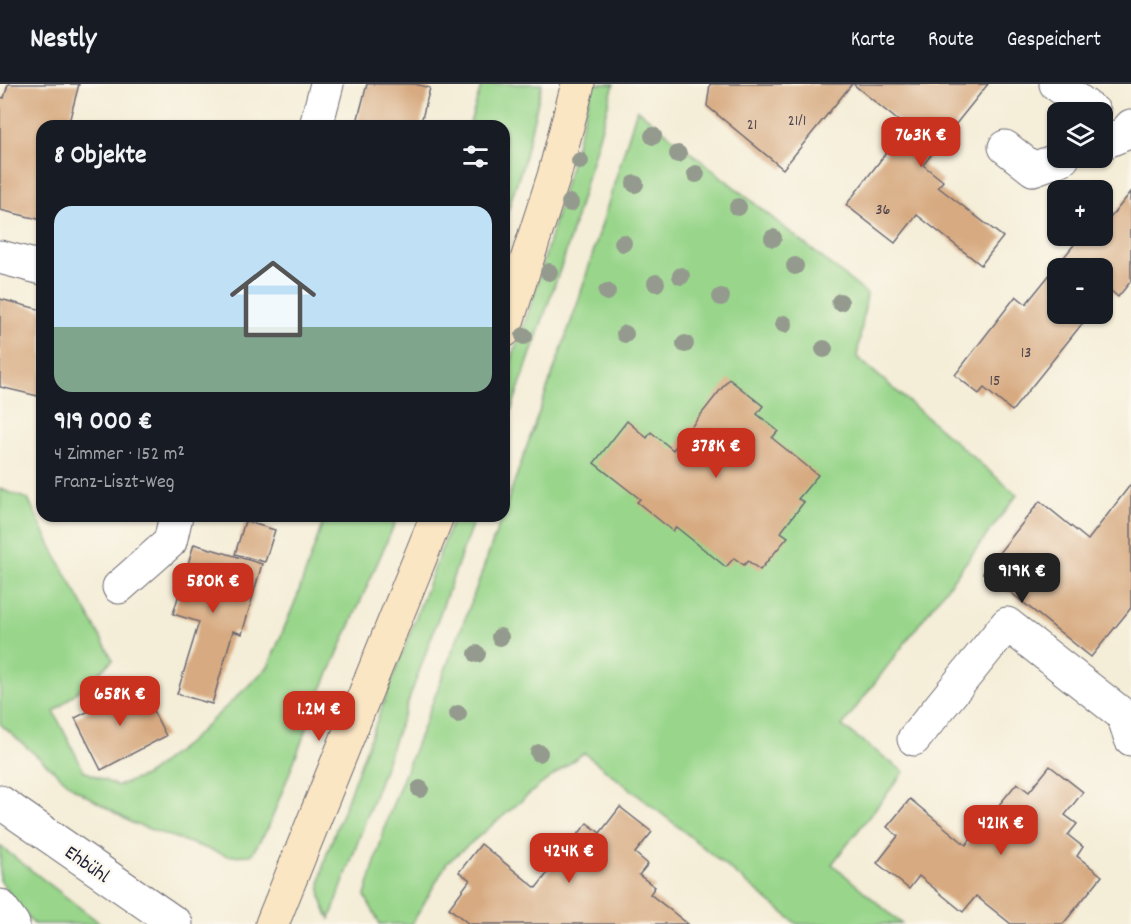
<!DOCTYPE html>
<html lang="de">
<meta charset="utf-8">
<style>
body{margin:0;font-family:Dekko,sans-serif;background:#242831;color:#f1f3f6;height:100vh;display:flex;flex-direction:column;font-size:22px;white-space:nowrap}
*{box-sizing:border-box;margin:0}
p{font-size:20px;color:#9ea1a6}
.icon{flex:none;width:33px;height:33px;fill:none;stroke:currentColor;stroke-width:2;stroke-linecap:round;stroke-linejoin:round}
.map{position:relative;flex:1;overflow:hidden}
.panel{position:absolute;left:36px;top:36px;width:474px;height:402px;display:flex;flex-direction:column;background:#171b24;border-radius:18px;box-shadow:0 2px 4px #0004}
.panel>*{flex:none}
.fabs{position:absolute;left:1047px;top:18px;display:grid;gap:12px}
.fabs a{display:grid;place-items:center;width:66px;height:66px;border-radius:12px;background:#171b24;box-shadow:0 2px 4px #0004;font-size:30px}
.price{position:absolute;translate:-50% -51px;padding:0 14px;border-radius:12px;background:#c8321e;color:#fff;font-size:20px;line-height:39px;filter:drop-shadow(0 2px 3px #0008)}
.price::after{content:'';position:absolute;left:50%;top:36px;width:18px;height:14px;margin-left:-9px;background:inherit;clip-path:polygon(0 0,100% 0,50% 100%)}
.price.selected{background:#222;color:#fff}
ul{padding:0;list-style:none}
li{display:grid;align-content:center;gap:12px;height:318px;padding:0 18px}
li+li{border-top:2px solid #363941}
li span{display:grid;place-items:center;height:186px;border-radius:18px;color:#555}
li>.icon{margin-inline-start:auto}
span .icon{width:108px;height:108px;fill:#fffc;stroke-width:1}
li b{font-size:26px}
h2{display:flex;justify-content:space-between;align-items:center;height:72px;padding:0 18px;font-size:26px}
header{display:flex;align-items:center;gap:36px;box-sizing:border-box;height:84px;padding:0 30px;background:#171b24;border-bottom:2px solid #363941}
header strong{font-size:28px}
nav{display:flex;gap:33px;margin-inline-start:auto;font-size:21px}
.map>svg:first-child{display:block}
.green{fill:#99d68b;stroke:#5e7c63;stroke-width:1.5}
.building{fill:#d7aa81}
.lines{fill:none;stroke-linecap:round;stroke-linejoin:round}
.minor-casing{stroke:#6c6972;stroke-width:35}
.secondary-casing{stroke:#6c6972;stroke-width:35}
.minor{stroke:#fff;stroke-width:33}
.secondary{stroke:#fbe6c4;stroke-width:33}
.tree{fill:#949b8e}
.labels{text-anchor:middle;stroke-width:5;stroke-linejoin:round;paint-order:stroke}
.number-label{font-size:16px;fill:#4f444c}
.street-label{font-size:20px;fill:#22223b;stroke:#fbf7ec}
</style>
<header>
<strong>Nestly</strong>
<nav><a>Karte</a><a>Route</a><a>Gespeichert</a></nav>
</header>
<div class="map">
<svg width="1131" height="840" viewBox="0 0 1131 840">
<rect width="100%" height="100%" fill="#fbf7ec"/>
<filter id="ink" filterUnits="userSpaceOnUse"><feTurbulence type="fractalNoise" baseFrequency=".0167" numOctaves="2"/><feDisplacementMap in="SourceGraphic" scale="12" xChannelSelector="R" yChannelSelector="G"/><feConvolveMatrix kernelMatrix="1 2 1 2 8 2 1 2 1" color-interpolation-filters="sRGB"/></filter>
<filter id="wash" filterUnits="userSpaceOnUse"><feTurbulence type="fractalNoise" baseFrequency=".008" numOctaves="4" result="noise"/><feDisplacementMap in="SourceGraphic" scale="24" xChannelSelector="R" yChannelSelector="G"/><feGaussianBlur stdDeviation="1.35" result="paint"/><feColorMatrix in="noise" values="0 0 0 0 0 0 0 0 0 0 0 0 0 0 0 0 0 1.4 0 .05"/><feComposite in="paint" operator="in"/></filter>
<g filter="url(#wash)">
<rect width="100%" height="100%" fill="#f4edd7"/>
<!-- green -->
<g class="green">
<polygon points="482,0 542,0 523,80 504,137 504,42 469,42"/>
<polygon points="593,0 614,0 566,168 504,347 504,297 535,208"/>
<polygon points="637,25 867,210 857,273 1017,411 842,642 904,688 832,780 902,840 797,840 676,741 584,669 539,702 447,779 412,840 380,840 365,812 388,733 468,527 502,432 504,432 504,427 578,218"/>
<polygon points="0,405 28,415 55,470 113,576 54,628 84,687 117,702 145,692 190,657 268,583 297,513 325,432 398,432 322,605 268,744 251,771 228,772 132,739 75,705 0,640"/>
<path d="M454,432h21l-145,403c-14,-23 -11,-38 -4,-63z"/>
<polygon points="0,762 101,840 34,840 16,819 0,796"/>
</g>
<g id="blocks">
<!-- building -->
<g class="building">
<polygon points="8,0 79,0 68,42 42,42 42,136 0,126 0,13 4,14"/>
<polygon points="367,0 415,0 430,4 420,42 356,42"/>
<polygon points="710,0 852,0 783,85 707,22"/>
<polygon points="853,0 988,0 923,81 943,97 938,103 1003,153 981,181 917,131 895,159 846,121 906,43"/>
<polygon points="1131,108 1131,197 1118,213 1110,206 1102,215 1102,184 1058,184 1058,230 1090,230 1012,327 984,304 979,310 955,291 1016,212 1026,220 1081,152 1102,152 1102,144"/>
<polygon points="0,215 42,226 42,313 0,303"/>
<polygon points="729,295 763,322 757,330 778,347 772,354 818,391 798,415 804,418 781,448 788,453 760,486 748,477 744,481 734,474 726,483 676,443 673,447 637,418 640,415 594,379 627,337 647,354 651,348 673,366"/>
<polygon points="1131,400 1131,524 1091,573 1009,507 1008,508 983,489 1040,417 1088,456"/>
<polygon points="245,437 275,446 265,478 235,470"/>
<polygon points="194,460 262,480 242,550 233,547 212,620 177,610 199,538 173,530"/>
<polygon points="140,601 166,652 101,686 75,634"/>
<polygon points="1050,682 1083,708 1065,731 1077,740 1068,751 1083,763 1077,772 1102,792 1063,840 1011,840 976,812 963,828 919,792 909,805 877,779 898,752 887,743 910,715 966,761 1017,699 1029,708"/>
<polygon points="620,723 652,748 635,769 648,780 639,791 655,803 650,810 688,840 469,840 449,824 470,796 459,788 481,760 536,804 587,739 600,749"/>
</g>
</g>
</g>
<g filter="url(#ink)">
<use href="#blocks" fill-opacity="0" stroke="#6c6972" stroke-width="1.5"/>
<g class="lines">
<defs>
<g id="minor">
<polyline points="1056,0 1094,28"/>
<polyline points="316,42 327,0"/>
<polyline points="1102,59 1124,50 1131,42"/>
<polyline points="1005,63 1033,85 1063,74"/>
<polyline points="0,173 42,184"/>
<polyline points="119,503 170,458 176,432"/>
<polyline points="914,655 1007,540 1123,631 1131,655"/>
<polyline points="0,718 176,840"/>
<polyline points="0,822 13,840"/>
</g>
<g id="secondary">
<polyline points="504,247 554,92 578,0"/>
<polyline points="272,840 437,432"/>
</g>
</defs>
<!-- minor casing -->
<use href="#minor" class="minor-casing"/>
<!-- secondary casing -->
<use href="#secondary" class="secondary-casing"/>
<!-- minor -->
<use href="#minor" class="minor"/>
<!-- secondary -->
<use href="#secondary" class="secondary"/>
</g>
<!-- trees -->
<g class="tree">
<circle cx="653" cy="52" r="9"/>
<circle cx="678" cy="70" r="9"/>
<circle cx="580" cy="77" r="9"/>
<circle cx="696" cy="90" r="9"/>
<circle cx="635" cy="100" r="9"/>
<circle cx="570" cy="119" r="9"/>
<circle cx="738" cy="123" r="9"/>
<circle cx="773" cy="154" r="9"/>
<circle cx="623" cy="159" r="9"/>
<circle cx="795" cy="182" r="9"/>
<circle cx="549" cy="188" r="9"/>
<circle cx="681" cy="192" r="9"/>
<circle cx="656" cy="199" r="9"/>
<circle cx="607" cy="208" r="9"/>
<circle cx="721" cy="213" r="9"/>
<circle cx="840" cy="218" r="9"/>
<circle cx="784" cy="240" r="9"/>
<circle cx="625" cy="250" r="9"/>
<circle cx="524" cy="252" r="9"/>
<circle cx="685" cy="260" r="9"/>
<circle cx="824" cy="265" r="9"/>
<circle cx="500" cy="553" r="9"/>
<circle cx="477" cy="570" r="9"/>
<circle cx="458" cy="630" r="9"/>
<circle cx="539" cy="669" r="9"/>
<circle cx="420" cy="705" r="9"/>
</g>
</g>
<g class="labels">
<!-- number labels -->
<g class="number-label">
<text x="797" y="41">21/1</text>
<text x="752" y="45">21</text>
<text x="883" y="130">36</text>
<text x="1026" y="273">13</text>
<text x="995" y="301">15</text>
</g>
<!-- street labels -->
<g class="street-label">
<text transform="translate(88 779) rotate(35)" y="7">Ehbühl</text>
</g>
</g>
</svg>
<div class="fabs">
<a><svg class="icon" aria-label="layers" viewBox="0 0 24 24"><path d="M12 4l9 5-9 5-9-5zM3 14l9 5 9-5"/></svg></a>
<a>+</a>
<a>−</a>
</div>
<b class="price" style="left:921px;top:84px">763K €</b>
<b class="price" style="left:716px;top:395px">378K €</b>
<b class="price selected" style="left:1022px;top:520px">919K €</b>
<b class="price" style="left:213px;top:530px">580K €</b>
<b class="price" style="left:120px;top:643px">658K €</b>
<b class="price" style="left:319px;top:658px">1.2M €</b>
<b class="price" style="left:1001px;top:772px">421K €</b>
<b class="price" style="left:569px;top:800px">424K €</b>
<section class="panel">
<h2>8 Objekte<svg class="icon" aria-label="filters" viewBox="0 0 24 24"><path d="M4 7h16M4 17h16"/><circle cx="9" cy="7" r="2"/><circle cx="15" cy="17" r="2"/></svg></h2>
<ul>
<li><span style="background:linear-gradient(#bfe0f5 65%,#7fa58c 0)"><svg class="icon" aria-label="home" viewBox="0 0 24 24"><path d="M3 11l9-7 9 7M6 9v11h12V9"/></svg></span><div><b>919 000 €</b><p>4 Zimmer · 152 m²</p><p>Franz-Liszt-Weg</p></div></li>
</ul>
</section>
</div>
